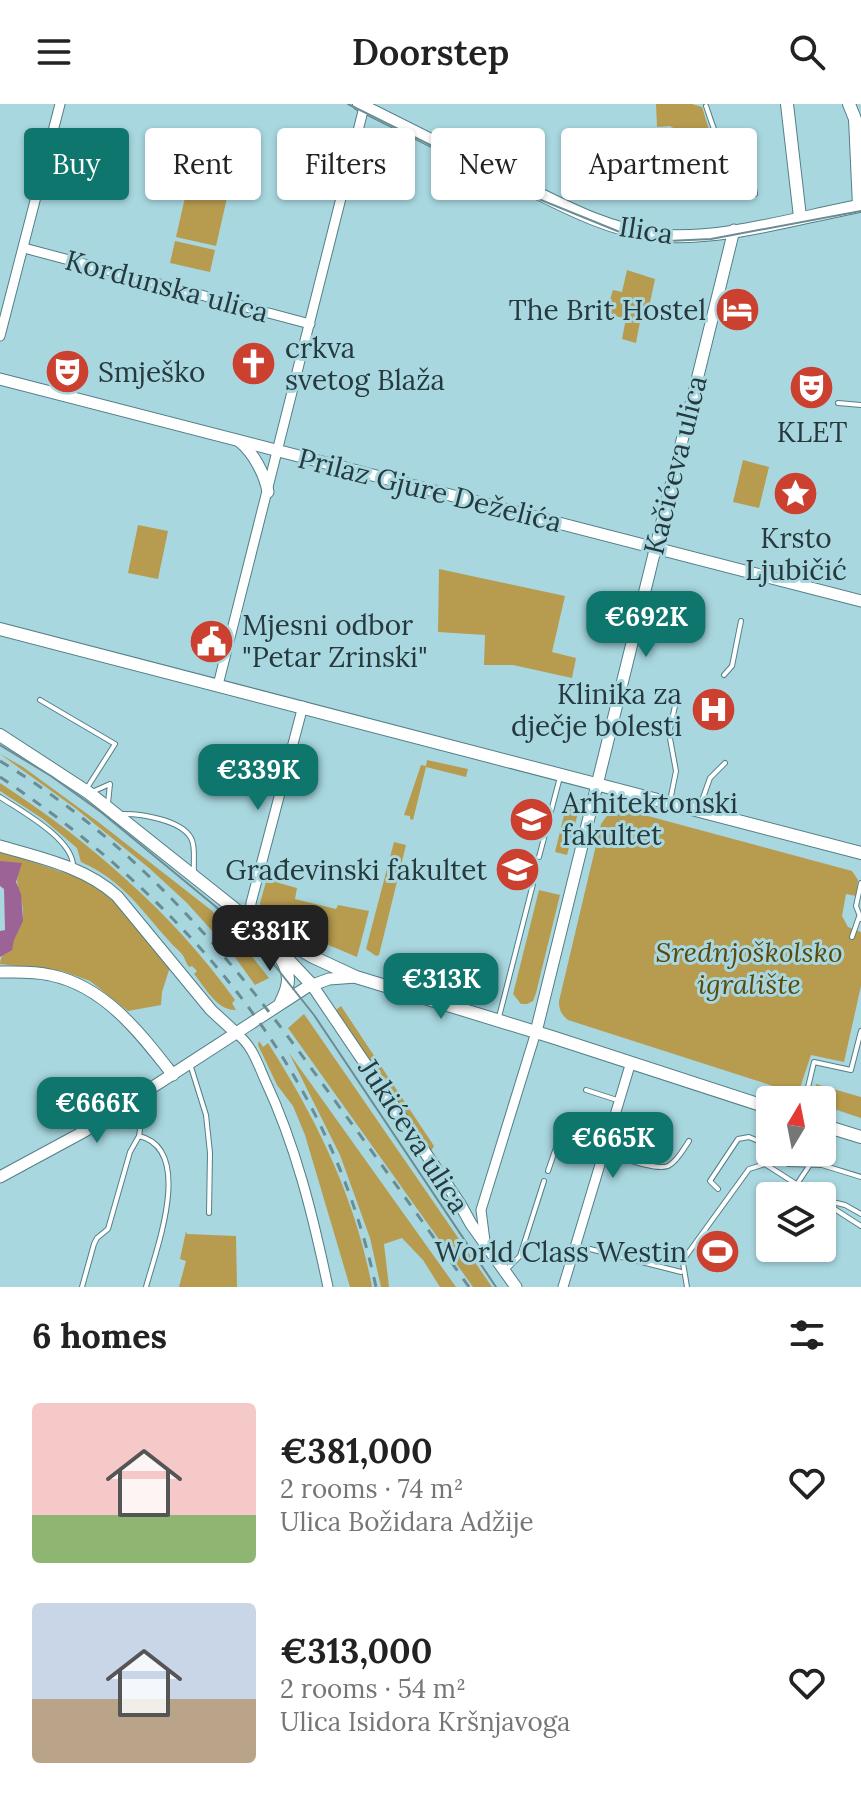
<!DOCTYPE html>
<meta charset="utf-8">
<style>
body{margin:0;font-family:Lora,serif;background:#f6f6f6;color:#222;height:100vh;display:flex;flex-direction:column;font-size:30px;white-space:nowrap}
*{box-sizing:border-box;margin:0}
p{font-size:26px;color:#767676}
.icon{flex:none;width:44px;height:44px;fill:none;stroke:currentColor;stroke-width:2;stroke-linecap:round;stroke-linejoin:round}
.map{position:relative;height:1183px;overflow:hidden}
.panel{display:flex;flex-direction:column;background:#fff;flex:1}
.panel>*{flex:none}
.hud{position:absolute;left:24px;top:24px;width:814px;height:72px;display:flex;gap:16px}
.needle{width:52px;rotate:10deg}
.controls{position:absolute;left:756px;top:982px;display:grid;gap:16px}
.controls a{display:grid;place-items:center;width:80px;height:80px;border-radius:8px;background:#fff;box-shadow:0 2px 6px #0004;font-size:40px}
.price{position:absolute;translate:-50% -68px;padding:0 18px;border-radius:16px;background:#0f766e;color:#fff;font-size:26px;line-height:52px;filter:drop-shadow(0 2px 4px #0008)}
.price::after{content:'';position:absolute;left:50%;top:48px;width:24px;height:18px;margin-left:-12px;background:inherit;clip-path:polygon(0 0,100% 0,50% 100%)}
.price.on{background:#222;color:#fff}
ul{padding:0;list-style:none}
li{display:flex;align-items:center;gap:24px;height:200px;padding:0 32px}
li span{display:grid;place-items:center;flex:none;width:224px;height:160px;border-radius:8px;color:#555}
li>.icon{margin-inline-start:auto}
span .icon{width:96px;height:96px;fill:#fffc;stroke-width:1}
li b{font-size:34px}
h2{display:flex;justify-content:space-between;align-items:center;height:96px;padding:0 32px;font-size:34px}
.chip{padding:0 28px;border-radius:8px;background:#fff;box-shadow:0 2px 6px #0004;font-size:28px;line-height:72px}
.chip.on{background:#0f766e;color:#fff}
header{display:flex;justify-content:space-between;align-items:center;height:104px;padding:0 32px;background:#fff;font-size:36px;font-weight:600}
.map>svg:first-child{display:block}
.green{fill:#b79c4f}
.water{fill:#9c6397}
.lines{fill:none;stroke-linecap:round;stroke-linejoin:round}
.service-casing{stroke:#537f87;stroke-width:6}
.minor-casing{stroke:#537f87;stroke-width:11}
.tertiary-casing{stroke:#537f87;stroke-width:13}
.secondary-casing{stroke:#537f87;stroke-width:14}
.service{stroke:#fff;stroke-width:4}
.minor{stroke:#fff;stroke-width:9}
.tertiary{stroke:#fff;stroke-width:11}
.secondary{stroke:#fff;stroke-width:12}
.tram{stroke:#6a8c92;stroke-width:2}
.rail{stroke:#6a8c92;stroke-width:3;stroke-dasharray:10 10;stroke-linecap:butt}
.labels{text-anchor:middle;stroke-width:6;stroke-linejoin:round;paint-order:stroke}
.street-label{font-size:28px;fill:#26393d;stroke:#a8d7e0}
.poi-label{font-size:28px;fill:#26393d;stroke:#a8d7e0;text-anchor:end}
.park-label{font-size:28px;font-style:italic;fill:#5c490a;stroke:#a8d7e0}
</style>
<header><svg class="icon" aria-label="menu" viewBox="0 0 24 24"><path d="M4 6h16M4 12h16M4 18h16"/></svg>Doorstep<svg class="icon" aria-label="search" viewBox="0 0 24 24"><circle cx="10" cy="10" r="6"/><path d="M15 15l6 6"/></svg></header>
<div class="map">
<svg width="861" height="1183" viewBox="0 0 861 1183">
<rect width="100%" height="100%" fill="#a8d7e0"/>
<!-- green -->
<g class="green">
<polygon points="656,0 692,0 702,3 716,48 710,46 701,29 683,30 670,22 657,23"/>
<polygon points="192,63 232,72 216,142 176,133"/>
<polygon points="175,137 215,146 210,168 170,159"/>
<polygon points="627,166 655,175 646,217 638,217 640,218 636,239 622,235 626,214 605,211 613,186 622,188"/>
<polygon points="743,356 769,363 759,404 733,398"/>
<polygon points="138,421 168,427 158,475 128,469"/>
<polygon points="439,465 565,492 552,548 576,554 572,574 513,561 484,561 485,531 438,528"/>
<polygon points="0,650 23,663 97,717 211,806 227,821 269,874 255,881 232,849 187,799 149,764 75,704"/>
<polygon points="427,656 468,665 466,673 426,663 413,716 410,715 410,712 404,711 421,661 426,662"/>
<path d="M0,679c88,57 174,131 235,217l-3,3 4,7c-19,1 -31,-23 -42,-36l3,-3 -5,-5 -3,1c-5,-7 -3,-9 -9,-15 -35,-34 -50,-68 -99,-90l-4,-14 -34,-29 -43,-28z"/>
<polygon points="569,691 578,696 580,701 567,751 555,748"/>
<path d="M622,705l230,62 6,9 -2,16 -10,-2 -4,22 6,11 13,5v54l-17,76 -33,-7 -12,36 -4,2 -227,-73c-7,-6 -9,-10 -9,-19l42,-177 10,-14z"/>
<polygon points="394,738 406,741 379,851 376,852 366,845"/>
<path d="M0,747l92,31 15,11 64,71 -9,28 -1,13 -33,6 -38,-30 -28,-10 -62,-7c0,-12 18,-30 22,-45 5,-17 -11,-33 -2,-50l-20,-8z"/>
<polygon points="271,760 275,767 281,771 279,779 297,784 295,795 336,805 338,801 369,807 357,853 307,832 261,805 260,799"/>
<polygon points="539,786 560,791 536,889 533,897 527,900 521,900 513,890"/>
<polygon points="341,902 434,1042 431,1047 336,906"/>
<polygon points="304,910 311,920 492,1183 473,1183 288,924"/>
<path d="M259,937l4,6 5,-4c48,75 88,156 104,244h-22l-45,-152 -12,-29 -16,-21 -19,-40z"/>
<polygon points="289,949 456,1183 440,1183 423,1156 402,1134 384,1140 389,1183 381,1183 370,1134 340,1051"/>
<polygon points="816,980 861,993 861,1014 822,1001 822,996 813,996"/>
<polygon points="186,1127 187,1130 236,1132 237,1183 179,1183 186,1157 180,1155"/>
</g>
<!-- water -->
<polygon class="water" points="0,757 22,759 16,778 21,790 23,817 14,836 12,846 0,853 0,827 5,826 4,785 0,782"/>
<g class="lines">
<defs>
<g id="service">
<path d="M706,2c6,16 10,37 25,47 7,5 12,4 18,10l6,31"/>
<polyline points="838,299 861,301"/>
<polyline points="724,571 732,562 741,517"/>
<polyline points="40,596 115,640 87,684"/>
<polyline points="92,688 110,680 108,699"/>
<path d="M0,693c21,14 73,42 73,69"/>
<polyline points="670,697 676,667 669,629 675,602"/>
<polyline points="699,705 710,674 725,659"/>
<path d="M124,710c18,0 57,6 67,24 5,9 2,22 3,32"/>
<polyline points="539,753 560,673"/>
<polyline points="861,779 856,802 861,815"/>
<polyline points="852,833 859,813"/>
<polyline points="499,913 533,780"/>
<polyline points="191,963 206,1011 210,1049 209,1109"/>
<polyline points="586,986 617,996"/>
<polyline points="805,996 814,958 851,966 861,927"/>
<path d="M139,1032c56,13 17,114 7,151"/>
<path d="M604,1048c14,4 51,19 64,14 9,-4 16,-18 21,-25"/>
<polyline points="783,1048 784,1056 788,1060 822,1061 861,1073"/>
<polyline points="765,1060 815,1092"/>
<polyline points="548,1067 559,1035"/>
<polyline points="797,1080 809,1062"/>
<polyline points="718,1085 710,1077 738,1035 749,1033 770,1042"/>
<polyline points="824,1096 845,1101 861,1110"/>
<polyline points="822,1097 861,1122"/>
<polyline points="578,1142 681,1168"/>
<polyline points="507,1165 520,1152 544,1077"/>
<polyline points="82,1183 94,1140 97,1134 108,1125 130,1048 139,1032 140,1026 134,1000"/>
<polyline points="687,1183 683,1159 686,1152 749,1065 765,1060 774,1048"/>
</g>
<g id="minor">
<polyline points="24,144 310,220"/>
<polyline points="0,232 60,0"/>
<polyline points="218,581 364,3"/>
<polyline points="250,817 251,799 303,602"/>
<path d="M236,929c16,12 21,29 29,47 31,66 48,136 63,207"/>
<polyline points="485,1137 481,1106 536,928"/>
<polyline points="563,1183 631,958"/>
</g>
<g id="tertiary">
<polyline points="0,275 861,497"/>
<path d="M239,337c15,12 26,34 29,51"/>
<path d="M0,742c41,12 85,21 117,50l94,114 25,23"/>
<path d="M0,868c16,0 34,-1 50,3 55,11 91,59 123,100"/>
<polyline points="312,881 460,1100 471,1120 516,1183"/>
<polyline points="536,928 734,126"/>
<polyline points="0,1073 85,1027 307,883 329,875 356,873"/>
</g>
<g id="secondary">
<path d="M359,0c55,27 109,55 164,82 41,20 85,44 131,49 64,7 142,-17 205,-29l-4,-87 -6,-15"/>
<polyline points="787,0 800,113"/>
<polyline points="0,525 861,749"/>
<polyline points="0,631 89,689 250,817 313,853 356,873 552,933 770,1004"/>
<polyline points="264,830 312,881"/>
<path d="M280,853c11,17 10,27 1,45"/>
<polyline points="822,1021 861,1033"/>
</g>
</defs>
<!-- service casing -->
<use href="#service" class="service-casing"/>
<!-- minor casing -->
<use href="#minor" class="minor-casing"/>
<!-- tertiary casing -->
<use href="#tertiary" class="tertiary-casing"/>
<!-- secondary casing -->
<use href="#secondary" class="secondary-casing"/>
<!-- service -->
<use href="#service" class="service"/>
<!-- minor -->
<use href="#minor" class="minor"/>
<!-- tertiary -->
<use href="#tertiary" class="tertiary"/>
<!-- secondary -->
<use href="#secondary" class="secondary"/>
<!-- tram -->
<g class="tram">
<polyline points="348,0 541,96 632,133 668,137 711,135 861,107"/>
<polyline points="0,641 51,672 101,708 215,802 260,843 314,911 496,1183"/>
</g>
<!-- rail -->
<g class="rail">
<path d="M0,657c140,85 233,198 327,329 48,65 95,131 142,197"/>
<path d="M0,673c184,123 329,289 376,510"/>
</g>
</g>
<!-- icons -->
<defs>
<symbol id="hotel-disc" viewBox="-11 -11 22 22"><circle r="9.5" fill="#cc402f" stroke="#a8d7e0"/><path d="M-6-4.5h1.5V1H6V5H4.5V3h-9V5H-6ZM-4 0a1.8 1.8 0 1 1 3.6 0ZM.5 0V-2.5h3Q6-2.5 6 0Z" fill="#fff"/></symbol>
<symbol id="church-disc" viewBox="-11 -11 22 22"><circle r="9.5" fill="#cc402f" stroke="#a8d7e0"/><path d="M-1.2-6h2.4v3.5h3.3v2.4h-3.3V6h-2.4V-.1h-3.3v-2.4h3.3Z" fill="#fff"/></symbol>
<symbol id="theatre-disc" viewBox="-11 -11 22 22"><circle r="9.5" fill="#cc402f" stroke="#a8d7e0"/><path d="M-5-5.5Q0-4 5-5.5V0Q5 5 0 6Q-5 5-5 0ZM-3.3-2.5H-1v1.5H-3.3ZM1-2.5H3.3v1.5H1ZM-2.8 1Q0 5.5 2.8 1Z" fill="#fff"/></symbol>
<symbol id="sight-disc" viewBox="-11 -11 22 22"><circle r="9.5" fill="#cc402f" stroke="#a8d7e0"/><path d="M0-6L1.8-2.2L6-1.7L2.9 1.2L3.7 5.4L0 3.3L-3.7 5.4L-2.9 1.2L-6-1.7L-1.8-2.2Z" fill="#fff"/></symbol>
<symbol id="civic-disc" viewBox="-11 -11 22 22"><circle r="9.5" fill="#cc402f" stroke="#a8d7e0"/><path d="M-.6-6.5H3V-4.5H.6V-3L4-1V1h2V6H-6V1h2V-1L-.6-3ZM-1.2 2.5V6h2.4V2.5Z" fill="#fff"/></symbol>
<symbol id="hospital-disc" viewBox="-11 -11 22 22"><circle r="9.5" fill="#cc402f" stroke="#a8d7e0"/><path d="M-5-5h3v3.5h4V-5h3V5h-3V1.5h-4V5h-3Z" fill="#fff"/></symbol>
<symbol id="university-disc" viewBox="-11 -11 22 22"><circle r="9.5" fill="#cc402f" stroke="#a8d7e0"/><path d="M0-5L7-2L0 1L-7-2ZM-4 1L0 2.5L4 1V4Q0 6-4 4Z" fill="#fff"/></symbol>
<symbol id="stadium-disc" viewBox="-11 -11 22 22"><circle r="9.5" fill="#cc402f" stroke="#a8d7e0"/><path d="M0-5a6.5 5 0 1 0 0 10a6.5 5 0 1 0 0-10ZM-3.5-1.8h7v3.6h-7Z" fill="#fff"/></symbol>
</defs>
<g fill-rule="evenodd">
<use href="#hotel-disc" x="712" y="180" width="51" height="51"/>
<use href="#church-disc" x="228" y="234" width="51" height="51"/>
<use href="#theatre-disc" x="42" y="242" width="51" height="51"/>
<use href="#theatre-disc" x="786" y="258" width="51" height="51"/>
<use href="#sight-disc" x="770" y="364" width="51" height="51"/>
<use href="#civic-disc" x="186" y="512" width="51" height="51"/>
<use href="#hospital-disc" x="688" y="580" width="51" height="51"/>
<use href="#university-disc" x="506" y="690" width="51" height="51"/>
<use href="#university-disc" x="492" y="740" width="51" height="51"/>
<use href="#stadium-disc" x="692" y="1122" width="51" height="51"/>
</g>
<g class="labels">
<!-- street labels -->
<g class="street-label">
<text transform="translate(646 126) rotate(9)" y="10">Ilica</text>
<text transform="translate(167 182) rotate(15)" y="10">Kordunska ulica</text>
<text transform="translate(675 361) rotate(-76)" y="10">Kačićeva ulica</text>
<text transform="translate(430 386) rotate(14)" y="10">Prilaz Gjure Deželića</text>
<text transform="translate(414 1032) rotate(57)" y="10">Jukićeva ulica</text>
</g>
<!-- poi labels -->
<g class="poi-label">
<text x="706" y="216">The Brit Hostel</text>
<text x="285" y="254" text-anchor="start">crkva<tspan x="285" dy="32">svetog Blaža</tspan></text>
<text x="98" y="278" text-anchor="start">Smješko</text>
<text x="812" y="338" text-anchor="middle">KLET</text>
<text x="796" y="444" text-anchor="middle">Krsto<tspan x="796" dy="32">Ljubičić</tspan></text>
<text x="242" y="531" text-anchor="start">Mjesni odbor<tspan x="242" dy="32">"Petar Zrinski"</tspan></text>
<text x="682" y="600">Klinika za<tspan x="682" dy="32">dječje bolesti</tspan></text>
<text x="562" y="709" text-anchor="start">Arhitektonski<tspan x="562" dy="32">fakultet</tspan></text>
<text x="487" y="776">Građevinski fakultet</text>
<text x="687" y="1158">World Class Westin</text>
</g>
<!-- park labels -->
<g class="park-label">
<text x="749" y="858">Srednjoškolsko<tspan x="749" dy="32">igralište</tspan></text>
</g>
</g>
</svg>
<div class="controls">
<a><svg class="needle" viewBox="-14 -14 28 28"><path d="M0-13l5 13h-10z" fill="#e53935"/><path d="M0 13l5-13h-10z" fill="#767676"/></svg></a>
<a><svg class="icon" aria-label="layers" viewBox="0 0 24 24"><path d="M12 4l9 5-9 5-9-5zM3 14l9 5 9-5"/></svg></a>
</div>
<b class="price" style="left:646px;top:555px">€692K</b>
<b class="price" style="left:258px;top:708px">€339K</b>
<b class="price on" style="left:270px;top:869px">€381K</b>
<b class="price" style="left:441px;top:917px">€313K</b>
<b class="price" style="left:97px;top:1041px">€666K</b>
<b class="price" style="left:613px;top:1076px">€665K</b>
<div class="hud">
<a class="chip on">Buy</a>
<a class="chip">Rent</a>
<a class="chip">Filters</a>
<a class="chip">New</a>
<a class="chip">Apartment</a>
</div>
</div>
<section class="panel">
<h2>6 homes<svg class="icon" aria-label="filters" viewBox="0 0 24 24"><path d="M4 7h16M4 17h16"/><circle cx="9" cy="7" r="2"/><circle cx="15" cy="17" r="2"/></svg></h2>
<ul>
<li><span style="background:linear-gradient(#f6c9c9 70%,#8fb573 0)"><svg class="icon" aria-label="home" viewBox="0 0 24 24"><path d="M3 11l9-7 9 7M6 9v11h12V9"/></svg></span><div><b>€381,000</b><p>2 rooms · 74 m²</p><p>Ulica Božidara Adžije</p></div><svg class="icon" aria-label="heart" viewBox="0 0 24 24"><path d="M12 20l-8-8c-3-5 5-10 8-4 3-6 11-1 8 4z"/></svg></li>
<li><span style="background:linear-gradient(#c9d6e8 60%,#b9a48a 0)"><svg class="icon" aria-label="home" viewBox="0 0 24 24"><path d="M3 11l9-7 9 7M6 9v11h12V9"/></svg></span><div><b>€313,000</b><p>2 rooms · 54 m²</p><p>Ulica Isidora Kršnjavoga</p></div><svg class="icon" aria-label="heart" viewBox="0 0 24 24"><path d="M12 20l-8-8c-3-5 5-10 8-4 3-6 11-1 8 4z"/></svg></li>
</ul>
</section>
